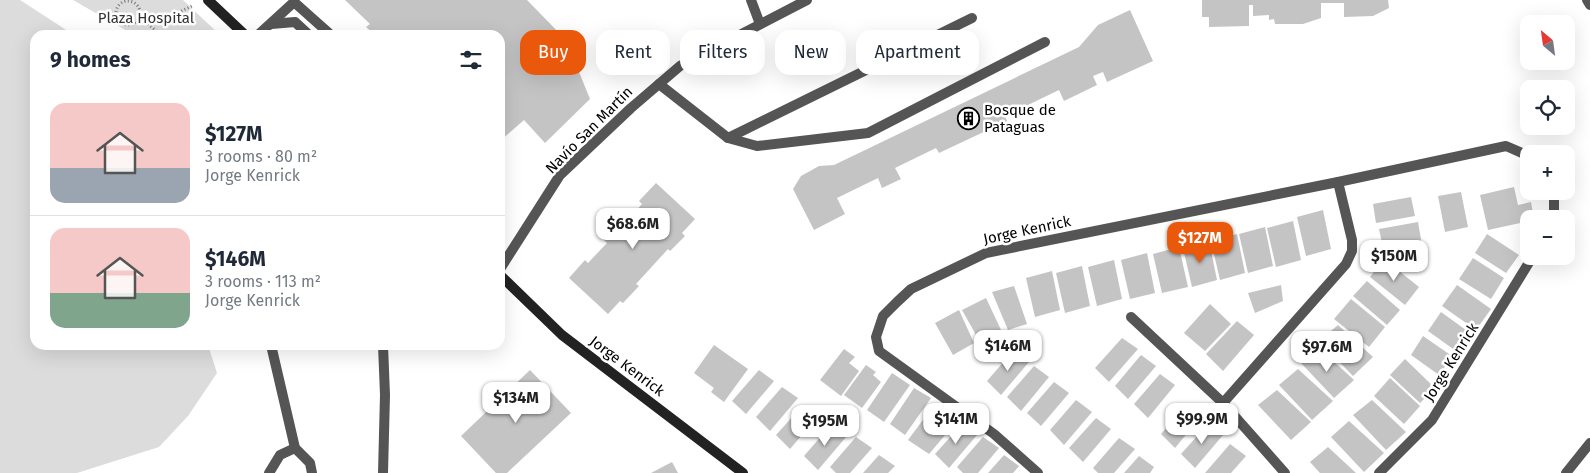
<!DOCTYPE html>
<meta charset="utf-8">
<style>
body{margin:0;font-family:"Fira Sans",sans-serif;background:#f6f6f7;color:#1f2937;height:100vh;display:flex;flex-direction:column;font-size:19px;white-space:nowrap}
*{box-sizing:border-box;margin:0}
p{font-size:16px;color:#747a83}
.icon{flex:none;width:28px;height:28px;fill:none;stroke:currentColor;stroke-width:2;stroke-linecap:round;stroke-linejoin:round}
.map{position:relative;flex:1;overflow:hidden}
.details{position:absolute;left:30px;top:30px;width:475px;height:320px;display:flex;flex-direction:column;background:#fff;border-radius:15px;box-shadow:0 5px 20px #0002}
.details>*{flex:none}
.top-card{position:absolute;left:520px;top:30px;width:475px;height:45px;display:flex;gap:10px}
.needle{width:32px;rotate:331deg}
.controls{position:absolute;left:1520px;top:15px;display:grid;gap:10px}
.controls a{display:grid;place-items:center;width:55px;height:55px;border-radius:10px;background:#fff;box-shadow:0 5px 20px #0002;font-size:25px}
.price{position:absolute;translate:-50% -42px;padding:0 11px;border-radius:10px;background:#fff;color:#222;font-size:16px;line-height:32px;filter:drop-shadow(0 1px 2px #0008)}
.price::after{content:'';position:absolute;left:50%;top:30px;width:15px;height:11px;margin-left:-8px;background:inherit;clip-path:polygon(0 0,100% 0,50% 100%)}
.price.current{background:#ea580c;color:#fff}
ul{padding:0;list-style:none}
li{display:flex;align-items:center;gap:15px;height:125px;padding:0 20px}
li+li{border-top:1px solid #e0e1e3}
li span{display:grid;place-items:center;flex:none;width:140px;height:100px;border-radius:15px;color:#555}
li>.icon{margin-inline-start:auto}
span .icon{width:60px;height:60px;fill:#fffc;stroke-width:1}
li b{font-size:21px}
h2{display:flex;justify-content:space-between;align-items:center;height:60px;padding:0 20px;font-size:21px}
.pill{padding:0 18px;border-radius:15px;background:#fff;box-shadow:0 5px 20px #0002;font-size:18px;line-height:45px}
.pill.current{background:#ea580c;color:#fff}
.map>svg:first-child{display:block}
.green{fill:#dcdcdc}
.building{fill:#c4c4c4}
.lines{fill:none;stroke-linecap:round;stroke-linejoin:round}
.path{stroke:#777;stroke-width:3;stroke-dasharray:1 2.5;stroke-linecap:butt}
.lane{stroke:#555;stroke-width:10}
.street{stroke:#555;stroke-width:10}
.secondary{stroke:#222;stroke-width:10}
.labels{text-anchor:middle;stroke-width:5;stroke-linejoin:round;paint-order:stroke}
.park-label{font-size:15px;fill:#333;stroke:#fff}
.poi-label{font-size:15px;fill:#000;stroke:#fff;text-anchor:start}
.street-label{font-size:15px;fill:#000;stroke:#fff}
</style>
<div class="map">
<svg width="1590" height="473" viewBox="0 0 1590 473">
<rect width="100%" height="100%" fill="#fff"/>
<!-- green -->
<g class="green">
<polygon points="0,0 20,0 74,35 35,35 35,345 208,345 217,373 188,416 159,447 77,473 0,473"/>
<polygon points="73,0 183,0 220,35 134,35"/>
</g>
<!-- building -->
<g class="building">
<polygon points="345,0 527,0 566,40 590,99 545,143 524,120 500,141 500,35 375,35 366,27 370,24"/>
<polygon points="1202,0 1388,0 1389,8 1373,16 1344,17 1344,3 1321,3 1321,18 1303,24 1275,24 1274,19 1269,20 1269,15 1253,16 1253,5 1249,5 1249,26 1209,27 1209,17 1202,17"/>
<polygon points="1130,10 1153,61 1107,82 1103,72 1093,76 1097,85 1064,101 1059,90 1005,116 1007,121 939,153 936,148 895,168 901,179 882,188 878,178 837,198 845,214 814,230 793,189 801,176 819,166 834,165 1079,47 1098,25"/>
<polygon points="656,183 695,219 682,233 685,236 670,251 668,249 636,284 639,286 623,303 620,301 608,314 569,278 585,260 588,263 607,243 604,240 620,222 623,225 642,204 639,201"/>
<polygon points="1514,187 1518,205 1531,202 1534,219 1529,219 1529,221 1488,230 1480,195"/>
<polygon points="1461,192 1468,227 1445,232 1438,196"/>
<polygon points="1411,197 1415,216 1376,223 1373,204"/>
<polygon points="1323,210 1331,249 1306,256 1297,217"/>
<polygon points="1293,221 1301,260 1276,267 1267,228"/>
<polygon points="1418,222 1422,245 1384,252 1379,229"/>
<polygon points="1265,227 1273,266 1248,273 1239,234"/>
<polygon points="1237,234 1245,273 1220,280 1211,241"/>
<polygon points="1487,234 1519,255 1506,273 1475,253"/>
<polygon points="1209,241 1217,280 1192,287 1183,248"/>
<polygon points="1179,247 1188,287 1162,293 1153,254"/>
<polygon points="1147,253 1155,293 1130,299 1121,260"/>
<polygon points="1473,258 1504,278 1491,299 1459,279"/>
<polygon points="1384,259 1419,287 1405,305 1370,277"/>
<polygon points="1114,260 1122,299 1097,306 1088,267"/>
<polygon points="1082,266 1090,306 1065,313 1056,273"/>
<polygon points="1052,271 1060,310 1035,317 1026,278"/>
<polygon points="1367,281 1400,310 1387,325 1353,296"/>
<polygon points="1281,285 1283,301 1255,313 1248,293"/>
<polygon points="1457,285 1491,309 1476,330 1442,306"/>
<polygon points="1014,286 1027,324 1008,330 992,292"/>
<polygon points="986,298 1001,330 980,342 962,310"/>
<polygon points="1351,299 1385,327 1369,347 1334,319"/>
<polygon points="1210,304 1231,324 1205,351 1184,333"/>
<polygon points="959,310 974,343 953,355 935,323"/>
<polygon points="1441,312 1470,333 1456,351 1428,331"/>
<polygon points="1237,321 1254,335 1223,371 1206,354"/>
<polygon points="1338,325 1373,357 1353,376 1319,341"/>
<polygon points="1423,336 1452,356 1439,375 1411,355"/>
<polygon points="1122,338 1138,349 1109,382 1095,368"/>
<polygon points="714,345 748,369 724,402 711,392 714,388 694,373"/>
<polygon points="1319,348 1354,380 1334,398 1301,363"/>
<polygon points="844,349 855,357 849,363 859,371 841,396 820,380"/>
<polygon points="1013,351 1029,362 1001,395 987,381"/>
<polygon points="1141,355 1156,366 1128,399 1115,386"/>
<polygon points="1405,359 1435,388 1420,403 1390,375"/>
<polygon points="866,365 876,372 873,375 881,382 862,408 844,395"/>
<polygon points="1034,366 1049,377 1021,411 1007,397"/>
<polygon points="1298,369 1333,401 1312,420 1279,385"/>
<polygon points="530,370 571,413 507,473 496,473 461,436"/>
<polygon points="759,370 774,381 746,414 732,401"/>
<polygon points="892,373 910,385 884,422 867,410"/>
<polygon points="1160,374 1175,385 1148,418 1134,404"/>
<polygon points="1390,378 1420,406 1404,424 1374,396"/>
<polygon points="1054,382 1069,393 1041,426 1027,413"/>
<polygon points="782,387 798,398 770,431 756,417"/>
<polygon points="914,388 931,398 905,435 890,424"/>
<polygon points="1277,390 1311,422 1291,440 1258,405"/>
<polygon points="1076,400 1092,412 1064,445 1050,430"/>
<polygon points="1372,400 1406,432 1386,450 1353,415"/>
<polygon points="1187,404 1203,414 1175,448 1161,434"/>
<polygon points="803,405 818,416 790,449 776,435"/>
<polygon points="934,405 957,421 929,454 908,440"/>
<polygon points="1096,418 1111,429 1083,462 1069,448"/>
<polygon points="1349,421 1384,453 1364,472 1331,437"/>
<polygon points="962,424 977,435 949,468 935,454"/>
<polygon points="1208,424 1223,435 1195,468 1181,454"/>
<polygon points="830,426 846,437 818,470 804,456"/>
<polygon points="856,437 872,448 850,473 836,473 830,467"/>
<polygon points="983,437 999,448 978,473 963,473 957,467"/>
<polygon points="1119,438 1135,449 1114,473 1098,473 1093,468"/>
<polygon points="1230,444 1246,456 1231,473 1205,473"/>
<polygon points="1328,447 1356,473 1320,473 1310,462"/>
<polygon points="879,455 895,466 888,473 863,473"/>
<polygon points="1004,455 1019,466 1013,473 988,473"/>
<polygon points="1139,456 1154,467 1150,473 1124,473"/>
<polygon points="672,462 678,473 651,473"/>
</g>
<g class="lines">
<!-- path -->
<g class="path">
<circle cx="128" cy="13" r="12"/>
<polyline points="140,16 175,14 192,6"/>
<polyline points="140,17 161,35"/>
</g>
<!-- lane -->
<g class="lane">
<polyline points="751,0 760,24"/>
<polyline points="271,24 295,22 309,35"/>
<polyline points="258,35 294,2 331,35"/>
<polyline points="659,84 728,138 972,18"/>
<polyline points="728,138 757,146 868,133 1045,42"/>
<polyline points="271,345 295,448 310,463 312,473"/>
<polyline points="269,473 280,455 295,448"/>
<polyline points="383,473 385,395 383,345"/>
</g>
<!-- street -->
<g class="street">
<polyline points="1587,0 1590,5"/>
<polyline points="1550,219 1554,211 1554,191"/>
<polyline points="500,269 560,175 631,108 680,66 807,0"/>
<polyline points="1131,317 1223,403 1285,473"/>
<polyline points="1223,403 1346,264 1352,251 1352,240 1338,182"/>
<polyline points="1038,473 994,434 879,351 876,337 883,316 897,302 911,289 986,253 1338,182 1506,146 1529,156"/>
<polyline points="1379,473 1432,420 1533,256"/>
<polyline points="1566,473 1590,443"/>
</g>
<!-- secondary -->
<g class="secondary">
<polyline points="208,0 245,35"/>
<polyline points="500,275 562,335 743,473"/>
</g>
</g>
<!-- icons -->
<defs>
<symbol id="building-ring" viewBox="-11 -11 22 22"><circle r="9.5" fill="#fff" stroke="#000" stroke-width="1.5"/><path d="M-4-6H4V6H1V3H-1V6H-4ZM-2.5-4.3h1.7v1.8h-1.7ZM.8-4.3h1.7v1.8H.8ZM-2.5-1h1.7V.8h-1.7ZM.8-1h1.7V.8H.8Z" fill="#000"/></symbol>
</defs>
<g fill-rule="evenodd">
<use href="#building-ring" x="956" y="106" width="25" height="25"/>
</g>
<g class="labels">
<!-- park labels -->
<g class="park-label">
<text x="146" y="23">Plaza Hospital</text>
</g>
<!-- poi labels -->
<g class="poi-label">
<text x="984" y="115">Bosque de<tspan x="984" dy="17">Pataguas</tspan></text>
</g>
<!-- street labels -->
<g class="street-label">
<text transform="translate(589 130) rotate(-45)" y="5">Navío San Martín</text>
<text transform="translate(1027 230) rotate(-12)" y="5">Jorge Kenrick</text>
<text transform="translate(1451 362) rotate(-58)" y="5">Jorge Kenrick</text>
<text transform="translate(627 366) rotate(37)" y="5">Jorge Kenrick</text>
</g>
</g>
</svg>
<div class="controls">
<a><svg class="needle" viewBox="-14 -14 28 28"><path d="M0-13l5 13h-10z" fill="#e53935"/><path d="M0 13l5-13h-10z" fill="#747a83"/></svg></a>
<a><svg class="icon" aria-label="locate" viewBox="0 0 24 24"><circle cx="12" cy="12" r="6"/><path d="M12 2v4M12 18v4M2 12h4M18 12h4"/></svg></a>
<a>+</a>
<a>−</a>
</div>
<b class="price" style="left:633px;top:250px">$68.6M</b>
<b class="price current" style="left:1200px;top:264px">$127M</b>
<b class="price" style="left:1394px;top:282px">$150M</b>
<b class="price" style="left:1008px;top:372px">$146M</b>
<b class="price" style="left:1327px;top:373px">$97.6M</b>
<b class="price" style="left:516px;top:424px">$134M</b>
<b class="price" style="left:956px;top:445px">$141M</b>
<b class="price" style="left:1202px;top:445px">$99.9M</b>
<b class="price" style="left:825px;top:447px">$195M</b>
<div class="top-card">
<a class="pill current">Buy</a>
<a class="pill">Rent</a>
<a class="pill">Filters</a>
<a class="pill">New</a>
<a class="pill">Apartment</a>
</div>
<section class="details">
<h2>9 homes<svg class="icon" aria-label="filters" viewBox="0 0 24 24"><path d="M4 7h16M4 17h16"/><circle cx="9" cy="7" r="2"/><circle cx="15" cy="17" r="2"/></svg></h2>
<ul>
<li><span style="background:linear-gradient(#f6c9c9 65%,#9aa5b1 0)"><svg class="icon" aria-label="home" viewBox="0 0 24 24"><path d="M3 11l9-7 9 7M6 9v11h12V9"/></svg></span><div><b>$127M</b><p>3 rooms · 80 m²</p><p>Jorge Kenrick</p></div></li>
<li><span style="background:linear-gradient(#f6c9c9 65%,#7fa58c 0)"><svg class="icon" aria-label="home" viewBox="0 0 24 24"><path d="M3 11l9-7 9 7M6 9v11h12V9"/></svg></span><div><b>$146M</b><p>3 rooms · 113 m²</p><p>Jorge Kenrick</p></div></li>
</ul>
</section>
</div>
